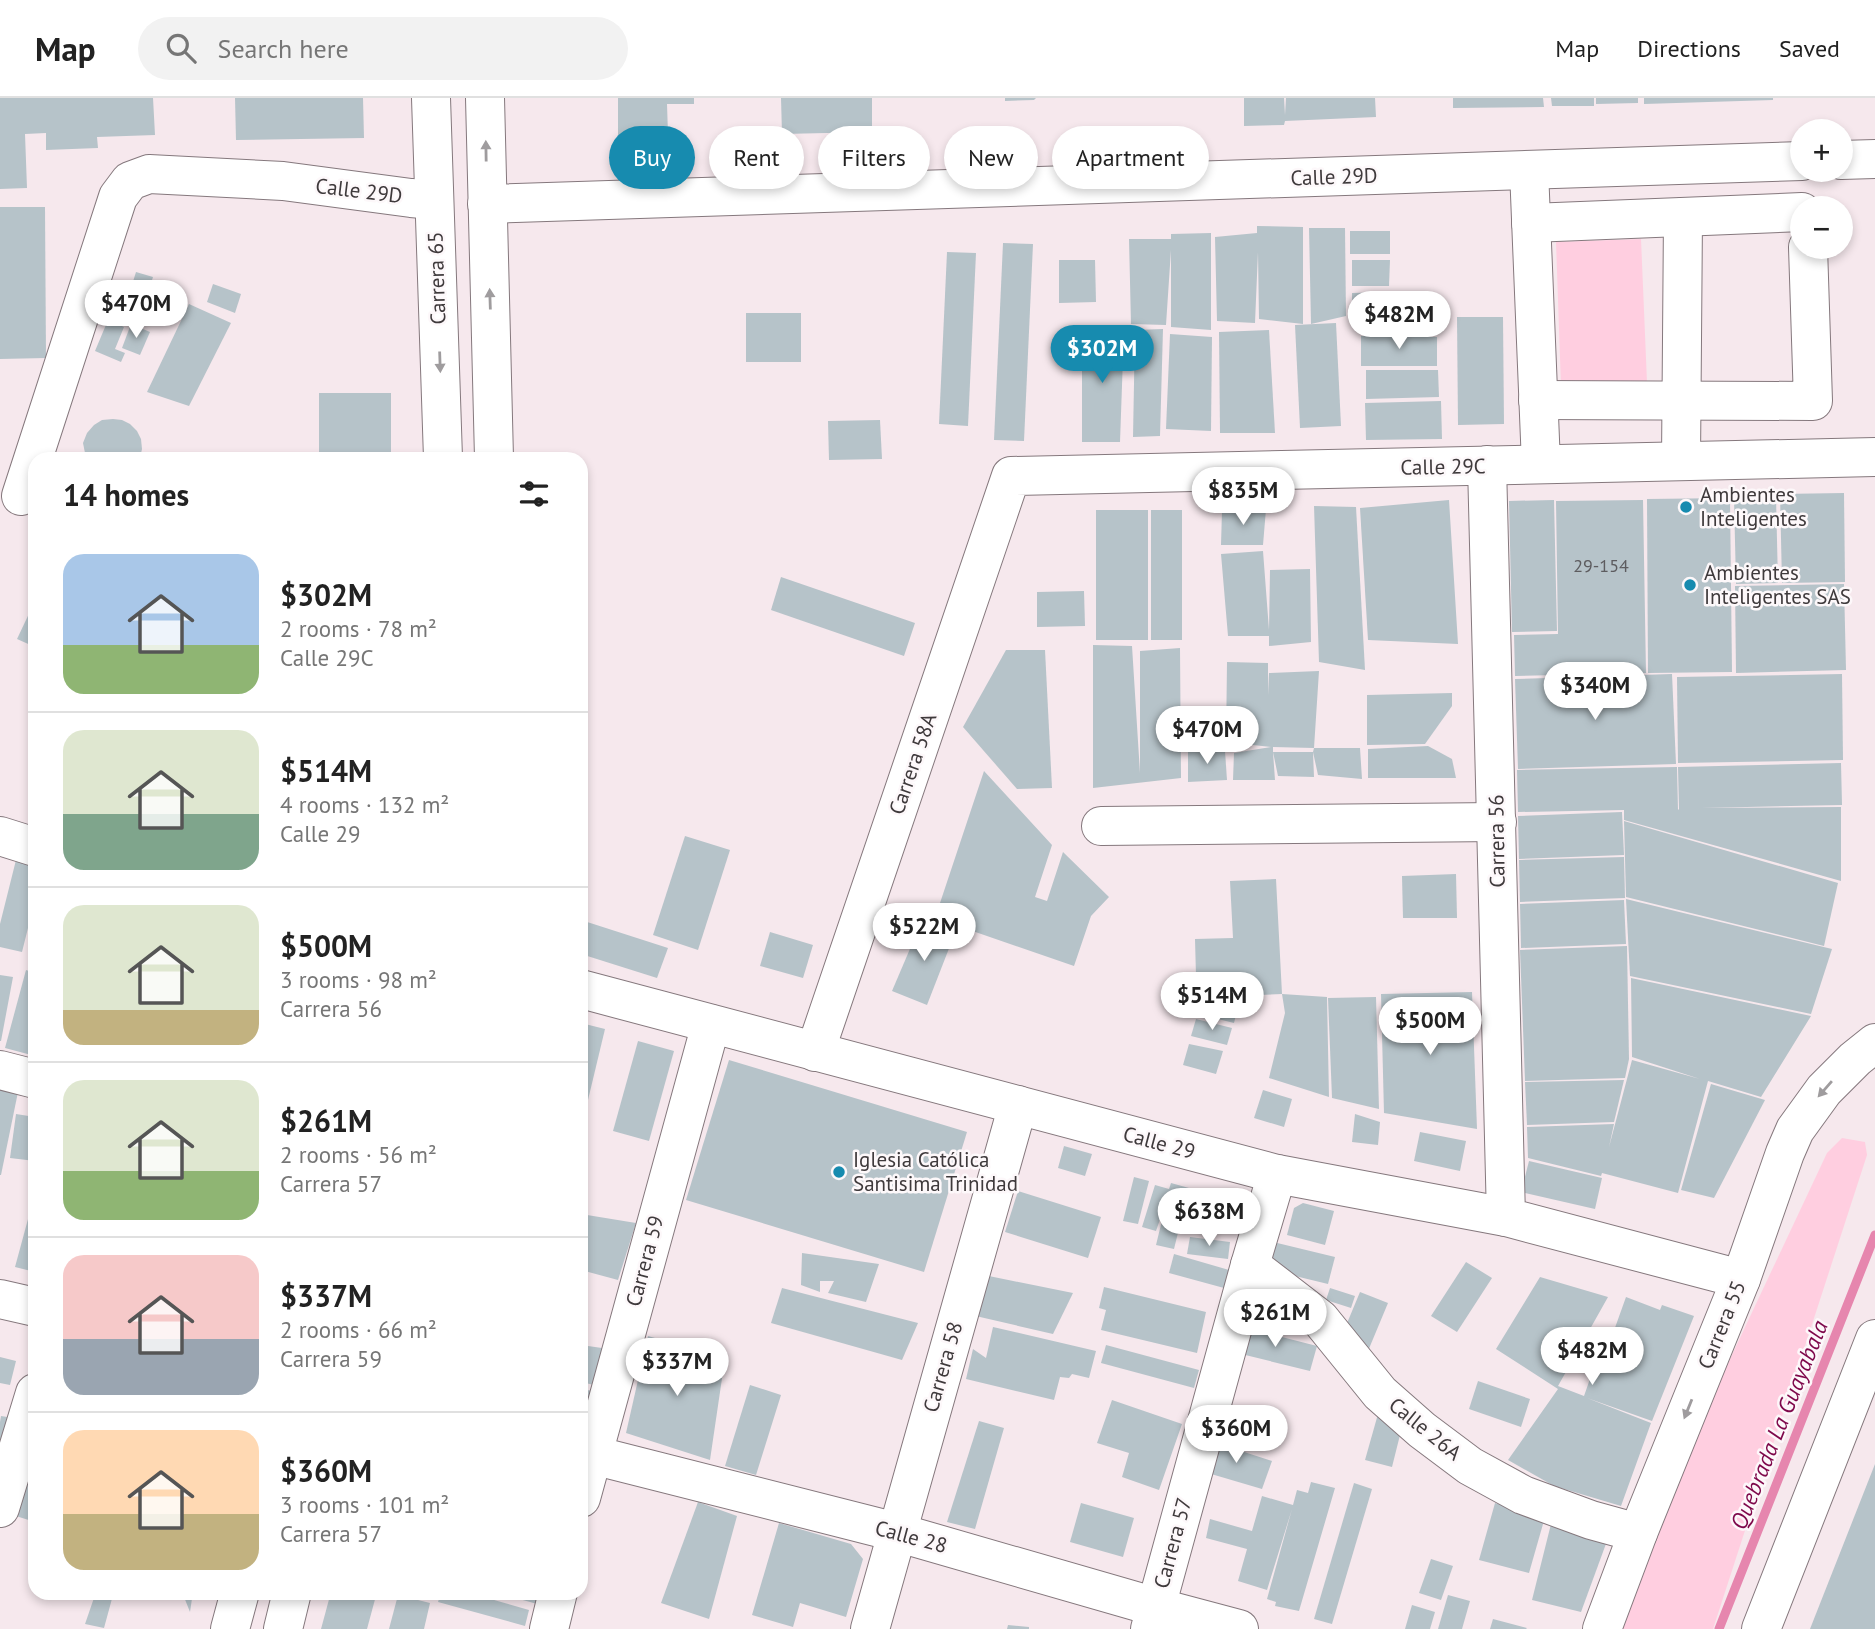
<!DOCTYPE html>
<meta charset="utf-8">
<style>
body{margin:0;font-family:"PT Sans",sans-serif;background:#f2f2f2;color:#222;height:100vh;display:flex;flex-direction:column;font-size:26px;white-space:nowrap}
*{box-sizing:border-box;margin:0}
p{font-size:23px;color:#767676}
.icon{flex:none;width:38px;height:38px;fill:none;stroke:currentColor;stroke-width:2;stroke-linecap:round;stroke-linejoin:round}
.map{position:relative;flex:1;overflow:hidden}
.drawer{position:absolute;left:28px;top:354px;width:560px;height:1148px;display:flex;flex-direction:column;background:#fff;border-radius:21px;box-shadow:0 4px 10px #0003}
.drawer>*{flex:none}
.guide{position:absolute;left:609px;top:28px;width:665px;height:63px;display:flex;gap:14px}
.tools{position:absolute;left:1790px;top:21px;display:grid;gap:14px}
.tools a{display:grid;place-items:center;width:63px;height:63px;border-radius:50%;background:#fff;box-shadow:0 4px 10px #0003;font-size:35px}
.price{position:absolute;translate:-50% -60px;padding:0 16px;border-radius:24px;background:#fff;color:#222;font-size:23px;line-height:46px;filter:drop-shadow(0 2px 4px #0008)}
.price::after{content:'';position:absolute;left:50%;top:42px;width:21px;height:16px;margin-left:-10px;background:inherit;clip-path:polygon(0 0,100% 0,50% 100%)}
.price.active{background:#178baf;color:#fff}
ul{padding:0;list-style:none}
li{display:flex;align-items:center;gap:21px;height:175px;padding:0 35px}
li+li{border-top:2px solid #e0e0e0}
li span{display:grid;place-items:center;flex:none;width:196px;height:140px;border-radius:21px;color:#555}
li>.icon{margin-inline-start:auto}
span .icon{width:84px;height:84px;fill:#fffc;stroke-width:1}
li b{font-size:30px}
h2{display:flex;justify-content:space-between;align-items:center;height:84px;padding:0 35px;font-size:30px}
.chip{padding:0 24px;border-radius:32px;background:#fff;box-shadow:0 4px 10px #0003;font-size:24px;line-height:63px}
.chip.active{background:#178baf;color:#fff}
header{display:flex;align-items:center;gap:42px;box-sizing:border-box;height:98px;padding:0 35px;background:#fff;border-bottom:2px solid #e0e0e0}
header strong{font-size:33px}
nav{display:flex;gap:38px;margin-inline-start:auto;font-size:24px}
.search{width:490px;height:63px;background:#f2f2f2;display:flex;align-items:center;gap:18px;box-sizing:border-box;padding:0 24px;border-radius:38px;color:#767676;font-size:26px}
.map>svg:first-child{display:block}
.green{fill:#ffcee0}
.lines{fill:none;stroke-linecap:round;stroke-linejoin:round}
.stream{stroke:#e686ae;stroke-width:9}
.building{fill:#b6c3c9}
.minor-casing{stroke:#85787d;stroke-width:40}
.major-casing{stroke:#85787d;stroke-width:40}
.minor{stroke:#fff;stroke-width:38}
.major{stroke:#fff;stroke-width:38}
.oneway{fill:#9f9c9e}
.poi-dot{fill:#178baf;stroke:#fdf8fa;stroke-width:2.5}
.labels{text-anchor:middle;stroke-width:5;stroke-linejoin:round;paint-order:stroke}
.number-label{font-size:18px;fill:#5d5c5f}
.street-label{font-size:21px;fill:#3f3a3c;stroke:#fdf8fa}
.poi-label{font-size:21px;fill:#3f3a3c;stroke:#fdf8fa;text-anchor:start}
.water-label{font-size:23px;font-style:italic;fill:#7e084b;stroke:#fdf8fa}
</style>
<header>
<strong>Map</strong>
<div class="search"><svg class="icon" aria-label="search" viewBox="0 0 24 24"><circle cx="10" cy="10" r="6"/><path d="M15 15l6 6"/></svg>Search here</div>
<nav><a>Map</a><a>Directions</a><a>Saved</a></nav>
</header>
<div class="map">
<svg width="1875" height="1531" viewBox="0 0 1875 1531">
<rect width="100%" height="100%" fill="#f6e8ed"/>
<!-- green -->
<g class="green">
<polygon points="1641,141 1647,284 1561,288 1556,144"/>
<polygon points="1842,1040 1865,1044 1867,1057 1713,1531 1603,1531 1827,1055"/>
</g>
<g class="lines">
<!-- stream -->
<polyline class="stream" points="1719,1531 1875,1137"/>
</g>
<!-- building -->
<g class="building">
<polygon points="0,0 153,0 155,37 97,39 98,50 46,52 46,35 25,36 27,90 0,91"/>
<polygon points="235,0 363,0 364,40 236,42"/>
<polygon points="618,0 694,0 694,6 667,6 668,36 618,37"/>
<polygon points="781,0 872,0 872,34 782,36"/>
<polygon points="1005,0 1036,0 1034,2 1005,3"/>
<polygon points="1244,0 1284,0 1285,17 1286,0 1375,0 1376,19 1285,23 1284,27 1244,28"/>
<polygon points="1453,0 1543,0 1544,9 1453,10"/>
<polygon points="1551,0 1594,0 1594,8 1552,8"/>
<polygon points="1596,0 1638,0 1638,5 1596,6"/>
<polygon points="1644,0 1773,0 1773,2 1644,6"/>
<polygon points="0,109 45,109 46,260 0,261"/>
<polygon points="1257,128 1303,129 1303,226 1259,221 1258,154 1255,225 1217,223 1215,139 1257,135"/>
<polygon points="1309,130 1345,130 1346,218 1311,226"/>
<rect x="1350" y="133" width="40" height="23"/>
<polygon points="1211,135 1211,232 1171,229 1171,152 1166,227 1131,226 1129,141 1171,141 1171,136"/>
<polygon points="1003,145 1033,146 1024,343 994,342"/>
<polygon points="947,154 976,155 968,328 939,326"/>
<polygon points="1059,162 1095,162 1096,204 1059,205"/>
<polygon points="1352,162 1390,162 1389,188 1352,188"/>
<polygon points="136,174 153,179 144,208 127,203"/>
<polygon points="213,186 241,196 235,215 207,204"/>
<polygon points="1389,194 1390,220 1352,221 1352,195"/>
<polygon points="189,206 231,225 189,308 147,294"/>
<rect x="746" y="215" width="55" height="49"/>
<polygon points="1457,219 1503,219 1504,326 1458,327"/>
<polygon points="108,222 124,229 115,251 125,255 121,264 95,253"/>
<polygon points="1336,225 1341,328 1300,330 1295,227"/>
<polygon points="131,226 150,234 140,257 122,250"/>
<polygon points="1124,231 1120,344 1082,344 1082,232"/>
<polygon points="1163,231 1160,338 1133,339 1135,232"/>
<polygon points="1269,232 1275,335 1220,335 1219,234"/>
<polygon points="1170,236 1212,239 1211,333 1166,331"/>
<polygon points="1361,238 1437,239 1437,268 1361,268"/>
<polygon points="1366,272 1438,272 1439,299 1366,301"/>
<rect x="319" y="295" width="72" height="65"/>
<polygon points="1441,303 1442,341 1366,342 1365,305"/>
<polygon points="113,321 122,322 130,326 137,333 141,341 142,351 140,360 86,360 83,345 87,335 94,327 102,322"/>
<polygon points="880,322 882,361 829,362 828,323"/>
<polygon points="1844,395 1845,484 1782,485 1780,396"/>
<polygon points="1776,399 1778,485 1736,486 1734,400"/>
<polygon points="1730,400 1732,574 1648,575 1647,401"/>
<polygon points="1449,402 1458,546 1368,542 1360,410"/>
<polygon points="1554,402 1557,533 1512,534 1509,403"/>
<polygon points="1643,402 1646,575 1515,578 1514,537 1558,536 1556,403"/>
<polygon points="1314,408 1356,409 1365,572 1319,564"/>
<polygon points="1266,411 1263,447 1221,447 1222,413"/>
<rect x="1096" y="412" width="52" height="130"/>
<rect x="1151" y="412" width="31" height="130"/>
<polygon points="1263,453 1269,532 1270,472 1310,471 1311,544 1269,548 1269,538 1228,538 1221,456"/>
<polygon points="781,479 915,525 904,558 771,512"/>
<polygon points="1844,486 1846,572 1736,575 1735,488"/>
<polygon points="1084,493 1085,528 1037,529 1037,494"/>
<polygon points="35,503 35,549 17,541"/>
<polygon points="1093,547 1132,548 1140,675 1140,553 1180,550 1181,680 1093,690"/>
<polygon points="1006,552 1045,552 1052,690 1017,691 963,629"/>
<polygon points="1227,564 1268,565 1268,597 1269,575 1319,573 1314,650 1273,649 1273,654 1313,654 1314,650 1360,650 1362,681 1318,677 1313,654 1314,679 1278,678 1273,654 1275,682 1233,682 1234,655 1271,649 1226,644"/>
<polygon points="1672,576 1676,666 1518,671 1515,581"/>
<polygon points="1842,576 1843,662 1678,665 1677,579"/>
<polygon points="1452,595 1452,608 1425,646 1367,647 1367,597"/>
<polygon points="1428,648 1452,661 1456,680 1368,680 1368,651"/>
<polygon points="1225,653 1227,682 1188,684 1188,654"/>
<polygon points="1841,665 1842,707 1701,710 1841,709 1841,783 1624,722 1624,712 1518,714 1517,672 1677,669 1678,712 1679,711 1678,669"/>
<polygon points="984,673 1052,747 1035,799 1047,803 1063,754 1109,799 1091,818 1074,868 935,820"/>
<polygon points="1622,714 1624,757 1519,761 1518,718"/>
<polygon points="1624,723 1838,785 1824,848 1626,799"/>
<polygon points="685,738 730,752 698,852 653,837"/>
<polygon points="17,758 35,762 35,802 22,854 0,849 0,826"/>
<polygon points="1624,759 1625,800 1520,804 1519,762"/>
<polygon points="1456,776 1457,820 1403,820 1402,778"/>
<polygon points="1276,781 1282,896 1234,898 1235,905 1229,906 1196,878 1195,841 1233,840 1230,783"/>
<polygon points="1626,801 1832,851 1811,916 1630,878"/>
<polygon points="1624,802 1626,846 1521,850 1520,806"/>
<polygon points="581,822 668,850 657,880 581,856"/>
<polygon points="921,825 955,835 927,907 892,893"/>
<polygon points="770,834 813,847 803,880 760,868"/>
<polygon points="1627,848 1629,961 1625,980 1525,983 1520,852"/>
<polygon points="26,872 35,875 35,958 5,950"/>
<polygon points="0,877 13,879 1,943 0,943"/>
<polygon points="1631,880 1811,918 1761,999 1708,983 1678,1095 1602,1075 1601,1078 1528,1060 1527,1029 1614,1026 1609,1049 1632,962 1700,981 1632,959"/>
<polygon points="1204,891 1236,917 1234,925 1198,916"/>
<polygon points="1472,894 1477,1031 1384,1015 1381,896"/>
<polygon points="1282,896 1327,899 1329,999 1269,980 1285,915"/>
<polygon points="1376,899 1379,1011 1332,1000 1328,900"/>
<polygon points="1196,921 1232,930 1227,947 1191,938"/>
<polygon points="581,925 605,931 582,1027 581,1027"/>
<polygon points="638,943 674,953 649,1043 613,1033"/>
<polygon points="1189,946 1223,953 1216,976 1183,967"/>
<polygon points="729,962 967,1034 924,1174 686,1102"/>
<polygon points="1624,982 1614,1024 1527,1027 1525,984"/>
<polygon points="1711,986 1765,1002 1714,1100 1681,1092"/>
<polygon points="0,991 18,994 1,1077 0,1077"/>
<polygon points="1263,992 1292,1001 1284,1029 1254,1020"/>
<polygon points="16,1016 35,1019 35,1063 10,1060"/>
<polygon points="1355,1016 1380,1024 1378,1047 1352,1044"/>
<polygon points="1420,1034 1466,1043 1460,1073 1414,1063"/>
<polygon points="1064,1048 1092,1056 1085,1078 1058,1070"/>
<polygon points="1529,1063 1602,1080 1595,1111 1521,1094"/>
<polygon points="1134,1079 1149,1083 1138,1126 1123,1123"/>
<polygon points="1171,1085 1189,1090 1174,1151 1156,1147 1168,1098 1156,1133 1142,1129 1155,1087 1169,1091"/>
<polygon points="1018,1093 1101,1119 1088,1160 1005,1134"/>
<polygon points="34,1099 35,1099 35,1174 15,1169"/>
<polygon points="1303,1105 1334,1113 1325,1147 1287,1137 1294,1110"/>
<polygon points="581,1116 636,1125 618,1182 581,1172"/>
<polygon points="1190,1139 1230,1144 1228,1161 1187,1156"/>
<polygon points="1265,1142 1335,1159 1328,1186 1258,1169"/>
<polygon points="802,1155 879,1166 866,1204 828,1195 834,1183 820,1183 820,1194 801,1187"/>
<polygon points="1174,1156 1229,1172 1224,1190 1169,1175"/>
<polygon points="1466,1164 1492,1180 1457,1234 1431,1218"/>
<polygon points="984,1177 1073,1195 1053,1236 967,1216"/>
<polygon points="1540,1179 1608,1199 1558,1288 1584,1298 1591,1278 1597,1280 1626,1199 1660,1212 1662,1207 1694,1218 1652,1323 1587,1300 1651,1325 1621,1408 1554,1388 1508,1362 1558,1291 1496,1251"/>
<polygon points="1266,1187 1298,1224 1259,1216"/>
<polygon points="1104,1189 1206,1214 1197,1255 1101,1232 1106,1212 1099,1210"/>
<polygon points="782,1190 918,1225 902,1262 771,1225"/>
<polygon points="1330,1190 1355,1198 1351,1210 1326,1202"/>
<polygon points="1360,1194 1388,1205 1368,1253 1340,1242"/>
<polygon points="1239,1228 1317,1248 1310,1273 1233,1254"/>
<polygon points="993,1229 1096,1253 1089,1280 1072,1276 1069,1280 1060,1279 1054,1302 966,1281 973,1251 986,1260"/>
<polygon points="648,1238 725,1260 710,1362 626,1335"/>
<polygon points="581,1247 602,1250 594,1287 581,1284"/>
<polygon points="1106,1247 1199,1272 1194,1290 1101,1265"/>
<polygon points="0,1259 16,1263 10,1287 0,1285"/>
<polygon points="1478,1283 1530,1301 1521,1329 1469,1311"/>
<polygon points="750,1287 781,1297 756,1377 725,1368"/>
<polygon points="581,1291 593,1293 581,1315"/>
<polygon points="1112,1302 1182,1326 1159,1392 1122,1379 1129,1355 1097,1345"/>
<polygon points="1378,1316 1400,1337 1392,1369 1365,1362"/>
<polygon points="1,1318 20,1321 0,1351 0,1324"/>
<polygon points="979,1323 1004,1330 975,1431 947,1424"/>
<polygon points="1210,1343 1272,1363 1262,1391 1201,1373"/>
<polygon points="1875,1366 1875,1531 1810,1531"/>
<polygon points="20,1378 35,1382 35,1424 0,1413"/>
<polygon points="1311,1384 1335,1390 1299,1513 1275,1508 1276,1504 1267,1501 1292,1411 1267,1492 1238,1483 1247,1451 1206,1440 1210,1421 1252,1433 1262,1398 1293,1407 1297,1392 1308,1395"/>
<polygon points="1354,1385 1372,1391 1332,1526 1314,1521"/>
<polygon points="698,1404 737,1418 709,1521 661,1505"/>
<polygon points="1081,1405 1134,1420 1123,1459 1070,1444"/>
<polygon points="1495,1405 1545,1419 1529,1475 1479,1462"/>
<polygon points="779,1425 851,1446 863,1461 846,1519 800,1505 793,1529 752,1517"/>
<polygon points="1551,1426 1607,1443 1581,1514 1532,1502"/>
<polygon points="1431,1461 1453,1468 1441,1502 1419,1495"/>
<polygon points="96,1494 113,1497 104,1530 85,1526"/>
<polygon points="182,1494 193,1494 190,1514"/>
<polygon points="331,1494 377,1494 367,1531 321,1531"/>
<polygon points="441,1494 466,1494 529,1512 525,1528 438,1504"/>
<polygon points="493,1494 545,1494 541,1507"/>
<polygon points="398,1497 430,1505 424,1531 389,1531"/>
<polygon points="1448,1497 1470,1503 1462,1531 1438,1531"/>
<polygon points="1412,1507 1435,1514 1430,1531 1405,1531"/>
<polygon points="1493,1521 1527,1530 1526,1531 1490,1531"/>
<polygon points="1008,1527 1029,1529 1029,1531 1007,1531"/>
</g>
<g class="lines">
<defs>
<g id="minor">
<polyline points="1841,62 1875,61"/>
<polyline points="1529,72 1541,366"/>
<polyline points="487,106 1802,63"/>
<polyline points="1531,125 1802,114"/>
<polyline points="1538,302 1813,303 1808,149"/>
<polyline points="1681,363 1683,119"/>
<polyline points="1487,367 1506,1119"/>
<polyline points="21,398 118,99 130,83 149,76 283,83 411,100 434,102"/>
<polyline points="1101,728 1497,724"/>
<polyline points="0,738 35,749"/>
<polyline points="581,891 1277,1076 1506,1119 1741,1181"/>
<polyline points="815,954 1011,378 1875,359"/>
<polyline points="0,972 35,981"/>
<polyline points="1250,1167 1320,1221 1380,1295 1422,1332 1470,1368 1523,1397 1591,1422 1638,1435"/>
<polyline points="0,1201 35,1209"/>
<polyline points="581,1354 896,1434 1156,1509 1239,1531"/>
<polyline points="581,1400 711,926"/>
<polyline points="0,1410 35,1295"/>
<polyline points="549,1531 558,1494"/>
<polyline points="870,1531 1018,1007"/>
<polyline points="1150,1531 1250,1167 1277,1076"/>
<polyline points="1602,1531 1638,1435 1741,1181 1785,1055 1795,1032 1824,992 1855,961 1875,945"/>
<polyline points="1761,1531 1875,1241"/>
</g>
<g id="major">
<polyline points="431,0 443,360"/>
<polyline points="485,0 494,360"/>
<polyline points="230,1531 240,1494"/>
<polyline points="283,1531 292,1494"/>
</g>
</defs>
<!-- minor casing -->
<use href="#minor" class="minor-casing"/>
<!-- major casing -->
<use href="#major" class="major-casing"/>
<!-- minor -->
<use href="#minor" class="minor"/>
<!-- major -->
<use href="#major" class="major"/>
</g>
<!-- one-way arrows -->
<defs><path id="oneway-solid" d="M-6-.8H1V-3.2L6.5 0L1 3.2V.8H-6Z" transform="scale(1.75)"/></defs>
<g class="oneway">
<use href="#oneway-solid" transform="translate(486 53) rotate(-91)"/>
<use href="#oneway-solid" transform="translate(490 201) rotate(-92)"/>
<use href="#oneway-solid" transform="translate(440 264) rotate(88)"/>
<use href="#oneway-solid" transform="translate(1825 991) rotate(131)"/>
<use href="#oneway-solid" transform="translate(1688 1311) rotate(112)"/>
</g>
<!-- markers -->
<g class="poi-dot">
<circle cx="1686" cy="409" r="7"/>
<circle cx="1690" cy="487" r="7"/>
<circle cx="839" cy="1074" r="7"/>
</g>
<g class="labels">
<!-- number labels -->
<g class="number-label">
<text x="1601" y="474">29-154</text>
</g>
<!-- street labels -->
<g class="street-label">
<text transform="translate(1334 79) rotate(-2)" y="7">Calle 29D</text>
<text transform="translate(359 93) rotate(7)" y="7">Calle 29D</text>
<text transform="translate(437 180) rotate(-92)" y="7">Carrera 65</text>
<text transform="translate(1443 369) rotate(-1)" y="7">Calle 29C</text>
<text transform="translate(913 666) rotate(-71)" y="7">Carrera 58A</text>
<text transform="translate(1497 743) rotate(-91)" y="7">Carrera 56</text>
<text transform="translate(1159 1045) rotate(15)" y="7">Calle 29</text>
<text transform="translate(645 1163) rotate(-75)" y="7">Carrera 59</text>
<text transform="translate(1722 1227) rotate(-68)" y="7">Carrera 55</text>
<text transform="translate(943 1269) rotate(-74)" y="7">Carrera 58</text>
<text transform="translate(1425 1331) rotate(39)" y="7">Calle 26A</text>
<text transform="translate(911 1439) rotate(15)" y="7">Calle 28</text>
<text transform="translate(1173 1445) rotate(-75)" y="7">Carrera 57</text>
</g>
<!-- poi labels -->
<g class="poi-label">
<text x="1700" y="404">Ambientes<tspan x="1700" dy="24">Inteligentes</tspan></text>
<text x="1704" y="482">Ambientes<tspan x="1704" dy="24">Inteligentes SAS</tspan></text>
<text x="853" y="1069">Iglesia Católica<tspan x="853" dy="24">Santisima Trinidad</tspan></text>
</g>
<!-- water labels -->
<g class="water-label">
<text transform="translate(1779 1327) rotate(-68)" y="8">Quebrada La Guayabala</text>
</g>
</g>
</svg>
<div class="tools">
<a>+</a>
<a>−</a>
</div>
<b class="price" style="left:136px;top:242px">$470M</b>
<b class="price" style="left:1399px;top:253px">$482M</b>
<b class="price active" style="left:1102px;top:287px">$302M</b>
<b class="price" style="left:1243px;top:429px">$835M</b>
<b class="price" style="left:1595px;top:624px">$340M</b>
<b class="price" style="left:1207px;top:668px">$470M</b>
<b class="price" style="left:924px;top:865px">$522M</b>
<b class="price" style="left:1212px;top:934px">$514M</b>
<b class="price" style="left:1430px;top:959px">$500M</b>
<b class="price" style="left:1209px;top:1150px">$638M</b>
<b class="price" style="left:1275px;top:1251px">$261M</b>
<b class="price" style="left:1592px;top:1289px">$482M</b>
<b class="price" style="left:677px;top:1300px">$337M</b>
<b class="price" style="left:1236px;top:1367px">$360M</b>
<div class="guide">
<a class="chip active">Buy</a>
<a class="chip">Rent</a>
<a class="chip">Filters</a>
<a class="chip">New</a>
<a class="chip">Apartment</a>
</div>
<section class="drawer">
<h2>14 homes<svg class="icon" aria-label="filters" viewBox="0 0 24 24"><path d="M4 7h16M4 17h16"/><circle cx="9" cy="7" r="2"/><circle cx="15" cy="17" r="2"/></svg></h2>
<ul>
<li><span style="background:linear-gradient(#a9c7e8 65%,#8fb573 0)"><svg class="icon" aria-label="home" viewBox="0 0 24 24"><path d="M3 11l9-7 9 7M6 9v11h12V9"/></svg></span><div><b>$302M</b><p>2 rooms · 78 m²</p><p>Calle 29C</p></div></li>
<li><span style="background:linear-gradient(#dfe7d0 60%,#7fa58c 0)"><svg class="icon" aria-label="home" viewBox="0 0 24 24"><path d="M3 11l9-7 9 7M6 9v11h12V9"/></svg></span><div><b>$514M</b><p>4 rooms · 132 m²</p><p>Calle 29</p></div></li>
<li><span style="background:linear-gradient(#dfe7d0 75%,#c2b280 0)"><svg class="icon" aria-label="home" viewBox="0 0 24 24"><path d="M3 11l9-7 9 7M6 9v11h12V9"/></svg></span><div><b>$500M</b><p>3 rooms · 98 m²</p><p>Carrera 56</p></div></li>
<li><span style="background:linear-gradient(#dfe7d0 65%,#8fb573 0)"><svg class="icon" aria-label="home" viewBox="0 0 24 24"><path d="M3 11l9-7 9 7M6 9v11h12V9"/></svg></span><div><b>$261M</b><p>2 rooms · 56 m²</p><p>Carrera 57</p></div></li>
<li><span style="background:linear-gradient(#f6c9c9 60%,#9aa5b1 0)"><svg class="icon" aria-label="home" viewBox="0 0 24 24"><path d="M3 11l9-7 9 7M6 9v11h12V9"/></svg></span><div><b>$337M</b><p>2 rooms · 66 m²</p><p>Carrera 59</p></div></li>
<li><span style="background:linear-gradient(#ffd9b3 60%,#c2b280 0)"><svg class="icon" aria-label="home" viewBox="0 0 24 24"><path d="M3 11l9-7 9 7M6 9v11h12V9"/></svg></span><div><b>$360M</b><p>3 rooms · 101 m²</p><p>Carrera 57</p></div></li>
</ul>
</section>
</div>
